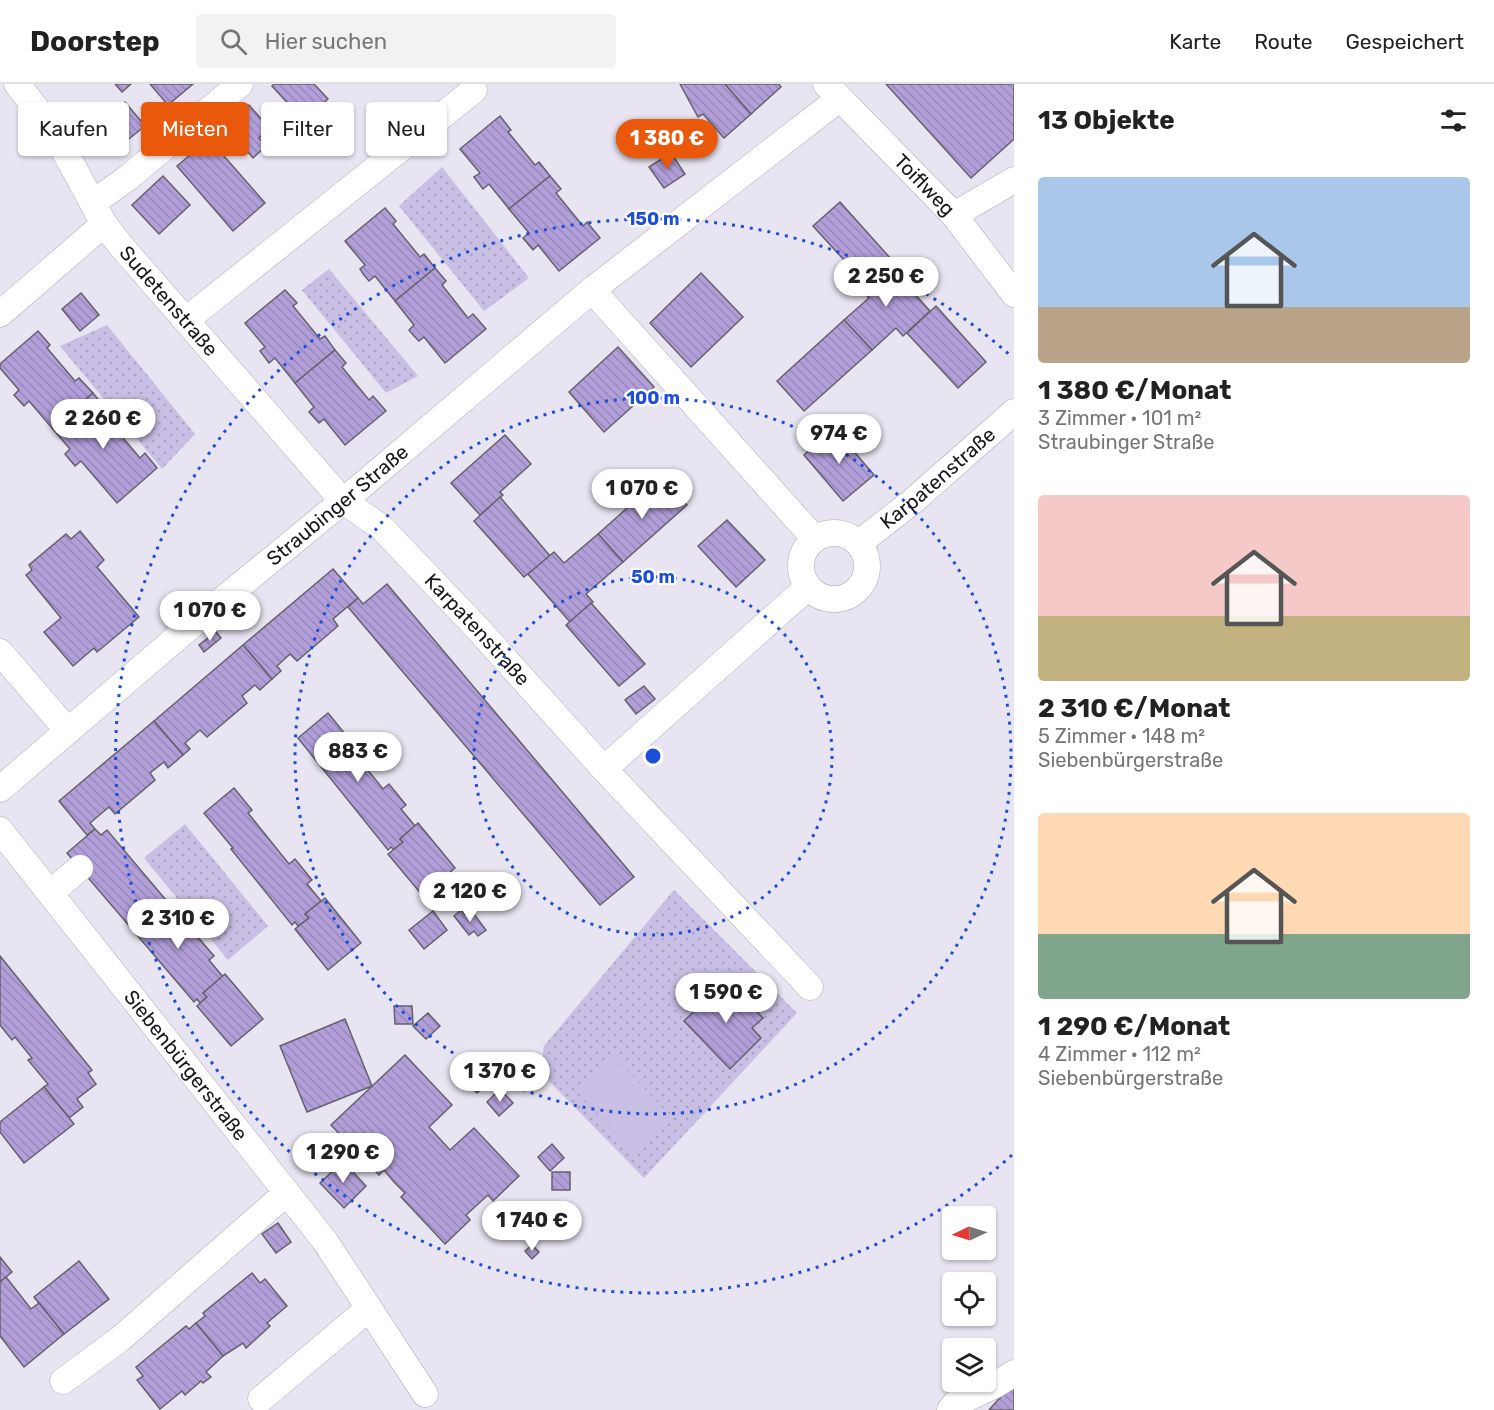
<!DOCTYPE html>
<html lang="de">
<meta charset="utf-8">
<style>
body{margin:0;font-family:Rubik,sans-serif;background:#f2f2f2;color:#222;height:100vh;display:flex;flex-direction:column;font-size:22px;white-space:nowrap}
*{box-sizing:border-box;margin:0}
p{font-size:20px;color:#767676}
.icon{flex:none;width:33px;height:33px;fill:none;stroke:currentColor;stroke-width:2;stroke-linecap:round;stroke-linejoin:round}
.map{position:relative;flex:1;overflow:hidden}
.details{display:flex;flex-direction:column;background:#fff;width:480px}
.details>*{flex:none}
.top-card{position:absolute;left:18px;top:18px;width:570px;height:54px;display:flex;gap:12px}
.needle{width:39px;rotate:266deg}
.tools{position:absolute;left:942px;top:1122px;display:grid;gap:12px}
.tools a{display:grid;place-items:center;width:54px;height:54px;border-radius:6px;background:#fff;box-shadow:0 2px 4px #0004;font-size:30px}
.price{position:absolute;translate:-50% -51px;padding:0 14px;border-radius:21px;background:#fff;color:#222;font-size:20px;line-height:39px;filter:drop-shadow(0 2px 3px #0008)}
.price::after{content:'';position:absolute;left:50%;top:36px;width:18px;height:14px;margin-left:-9px;background:inherit;clip-path:polygon(0 0,100% 0,50% 100%)}
.price.current{background:#ea580c;color:#fff}
ul{padding:0;list-style:none}
li{display:grid;align-content:center;gap:12px;height:318px;padding:0 24px}
li span{display:grid;place-items:center;height:186px;border-radius:6px;color:#555}
li>.icon{margin-inline-start:auto}
span .icon{width:108px;height:108px;fill:#fffc;stroke-width:1}
li b{font-size:26px}
h2{display:flex;justify-content:space-between;align-items:center;height:72px;padding:0 24px;font-size:26px}
.tag{padding:0 21px;border-radius:6px;background:#fff;box-shadow:0 2px 4px #0004;font-size:21px;line-height:54px}
.tag.current{background:#ea580c;color:#fff}
header{display:flex;align-items:center;gap:36px;box-sizing:border-box;height:84px;padding:0 30px;background:#fff;border-bottom:2px solid #e0e0e0}
header strong{font-size:28px}
nav{display:flex;gap:33px;margin-inline-start:auto;font-size:21px}
.search{width:420px;height:54px;background:#f2f2f2;display:flex;align-items:center;gap:15px;box-sizing:border-box;padding:0 21px;border-radius:6px;color:#767676;font-size:22px}
main{display:flex;flex:1;min-height:0}
.map>svg:first-child{display:block}
.park{fill:url(#park-dots)}
.garden{fill:#c9bee3}
.building{fill:url(#building-back-hatch);stroke:#64616c;stroke-width:1.5}
.lines{fill:none;stroke-linecap:round;stroke-linejoin:round}
.minor-casing{stroke:#afacb8;stroke-width:27}
.minor{stroke:#fff;stroke-width:26}
.ring{fill:none;stroke:#1d4ed8;stroke-width:3;stroke-dasharray:3 6}
.labels{text-anchor:middle;stroke-width:4.5;stroke-linejoin:round;paint-order:stroke}
.street-label{font-size:20px;fill:#18171c;stroke:#fff}
.centre{fill:#1d4ed8;stroke:#fff;stroke-width:3}
.ring-label{font-size:18px;text-anchor:middle;font-weight:bold;fill:#1d4ed8;stroke:#fff;stroke-width:4.5;stroke-linejoin:round;paint-order:stroke}
</style>
<header>
<strong>Doorstep</strong>
<div class="search"><svg class="icon" aria-label="search" viewBox="0 0 24 24"><circle cx="10" cy="10" r="6"/><path d="M15 15l6 6"/></svg>Hier suchen</div>
<nav><a>Karte</a><a>Route</a><a>Gespeichert</a></nav>
</header>
<main>
<div class="map">
<svg width="1014" height="1326" viewBox="0 0 1014 1326">
<defs>
<pattern id="park-dots" width="8" height="8" patternUnits="userSpaceOnUse" patternTransform="scale(1.5)"><rect width="8" height="8" fill="#c9bee3"/><path d="M2 2h.1M6 6h.1" fill="none" stroke="#aca3c2" stroke-width="1.8" stroke-linecap="round"/></pattern>
<pattern id="building-back-hatch" width="6" height="6" patternUnits="userSpaceOnUse" patternTransform="scale(1.5)"><rect width="6" height="6" fill="#b29fda"/><path d="M-1 5l2 2M0 0l6 6M5-1l2 2" fill="none" stroke="#9888ba"/></pattern>
</defs>
<rect width="100%" height="100%" fill="#e8e4f1"/>
<!-- park -->
<g class="park">
<polygon points="442,83 529,194 484,227 399,122"/>
<polygon points="329,185 418,292 386,309 302,206"/>
<polygon points="107,241 195,350 162,385 60,262"/>
<polygon points="185,740 268,842 228,876 144,774"/>
<polygon points="674,806 797,929 644,1094 540,988 544,962"/>
</g>
<!-- garden -->
<polygon class="garden" points="611,970 671,1032 634,1068 575,1006"/>
<!-- building -->
<g class="building">
<polygon points="115,0 131,0 122,8"/>
<polygon points="150,0 193,0 168,21"/>
<polygon points="274,0 314,0 328,15 304,37 272,2"/>
<polygon points="680,0 725,0 751,30 724,54 703,30 698,33"/>
<polygon points="725,0 779,0 781,3 751,30"/>
<polygon points="886,0 1014,0 1014,55 971,94"/>
<polygon points="125,18 145,42 120,62 100,39"/>
<polygon points="249,21 269,44 259,54 266,62 253,74 226,42"/>
<polygon points="500,32 511,46 508,48 535,81 539,78 550,92 509,125 489,100 483,105 474,93 480,89 460,65"/>
<polygon points="209,55 265,119 233,147 177,82"/>
<polygon points="671,69 685,90 664,104 649,83"/>
<polygon points="163,92 190,121 159,150 132,121"/>
<polygon points="550,92 561,105 556,109 583,142 587,138 600,154 559,187 538,161 533,166 523,154 529,149 509,125"/>
<polygon points="840,118 891,175 865,199 813,142"/>
<polygon points="385,124 396,137 393,140 420,173 424,170 435,184 395,217 375,192 369,197 364,191 360,185 365,181 345,157"/>
<polygon points="887,179 930,227 903,252 896,244 872,266 844,236 869,214 860,204"/>
<polygon points="435,184 446,197 442,201 468,234 473,230 486,245 445,279 424,253 419,257 414,252 409,246 414,241 395,217"/>
<polygon points="701,189 743,233 691,283 650,239"/>
<polygon points="285,206 297,219 293,222 320,255 325,252 335,266 295,299 275,274 269,279 260,267 265,263 245,239"/>
<polygon points="81,209 99,231 80,247 62,225"/>
<polygon points="936,222 986,278 958,304 907,249"/>
<polygon points="844,236 872,266 804,327 777,297"/>
<polygon points="38,247 50,261 47,264 75,297 79,294 93,309 52,344 29,317 24,322 14,311 19,306 0,284 0,280"/>
<polygon points="618,263 654,303 604,348 569,308"/>
<polygon points="335,266 346,279 342,283 369,316 373,312 386,327 345,361 324,335 319,339 309,328 314,323 295,299"/>
<polygon points="93,309 101,319 97,323 140,374 145,369 157,384 117,419 81,377 75,382 65,370 70,365 52,344"/>
<polygon points="834,344 874,391 843,417 804,371"/>
<polygon points="505,351 531,380 500,408 503,411 480,431 451,399"/>
<polygon points="662,393 687,421 623,478 598,450"/>
<polygon points="500,413 550,472 524,493 474,437"/>
<polygon points="727,436 765,476 736,503 698,462"/>
<polygon points="80,447 104,476 97,483 139,533 97,568 94,564 73,582 44,548 61,534 26,491 32,486 29,481 66,450 71,455"/>
<polygon points="598,450 623,478 586,510 593,518 570,538 528,490 554,468 564,479"/>
<polygon points="333,485 358,514 333,535 338,542 297,577 290,570 277,582 281,587 272,595 243,561"/>
<polygon points="387,500 634,793 600,821 348,523 358,514 363,520"/>
<polygon points="184,518 188,524 170,538 166,533"/>
<polygon points="591,519 645,580 619,602 566,541"/>
<polygon points="216,548 221,554 204,568 199,561"/>
<polygon points="243,561 272,595 260,606 255,601 242,612 247,619 207,653 200,646 185,659 190,665 183,671 154,637"/>
<polygon points="644,602 655,615 636,630 625,616"/>
<polygon points="328,629 346,651 342,654 383,705 389,700 406,721 401,725 415,742 400,755 403,758 394,766 391,763 388,766 298,654"/>
<polygon points="154,637 183,671 168,684 164,678 150,689 155,696 115,730 109,723 90,739 95,745 87,751 59,717"/>
<polygon points="234,704 252,726 248,729 289,780 295,775 312,796 307,800 321,817 305,830 309,834 298,842 295,838 292,841 231,765 233,764 204,729"/>
<polygon points="418,739 455,784 422,811 388,770 403,758 400,755"/>
<polygon points="95,745 101,751 107,746 165,815 131,844 67,769"/>
<polygon points="325,814 361,859 328,886 295,845 309,834 305,830"/>
<polygon points="165,815 214,872 209,876 223,893 203,909 207,913 200,919 197,915 194,918 131,844"/>
<polygon points="461,826 465,831 471,826 486,846 478,852 474,847 469,851 454,832"/>
<polygon points="433,827 447,846 424,865 409,846"/>
<polygon points="0,872 92,986 88,989 96,1000 77,1015 83,1023 69,1034 44,1003 48,1000 28,976 32,974 15,953 12,956 0,941"/>
<polygon points="225,890 263,935 231,962 197,922 207,913 203,909"/>
<polygon points="726,896 763,934 752,944 761,954 730,985 684,937"/>
<polygon points="394,922 412,922 413,940 395,940"/>
<polygon points="428,929 440,942 426,955 413,942"/>
<polygon points="345,935 372,1002 307,1028 280,962"/>
<polygon points="405,971 452,1021 429,1043 450,1066 474,1044 519,1092 493,1117 488,1111 466,1131 470,1136 445,1160 401,1113 405,1109 394,1098 384,1086 379,1091 331,1041"/>
<polygon points="478,983 491,996 477,1009 464,996"/>
<polygon points="44,1003 74,1040 24,1079 0,1048 0,1038"/>
<polygon points="500,1005 513,1019 499,1032 487,1018"/>
<polygon points="552,1060 564,1074 550,1087 538,1073"/>
<polygon points="343,1077 366,1102 344,1124 320,1099"/>
<rect x="552" y="1088" width="18" height="18"/>
<polygon points="278,1139 291,1158 276,1169 262,1150"/>
<polygon points="532,1161 539,1168 532,1175 525,1167"/>
<polygon points="0,1173 12,1188 0,1198"/>
<polygon points="79,1177 109,1215 64,1250 34,1213"/>
<polygon points="252,1189 260,1199 265,1195 287,1222 267,1239 270,1242 246,1264 243,1259 223,1272 196,1239 205,1232 203,1229"/>
<polygon points="6,1193 31,1225 39,1219 64,1250 24,1283 0,1252 0,1198"/>
<polygon points="196,1239 223,1272 206,1288 211,1293 203,1299 201,1297 185,1311 182,1307 160,1325 137,1296 143,1292 136,1283 186,1242 189,1245"/>
<polygon points="1014,1298 1014,1326 989,1326"/>
</g>
<g class="lines">
<defs>
<g id="minor">
<path id="s1" d="M17,0l36,46 51,94 18,23 220,253 39,27 97,102 126,140 206,218"/>
<path id="s2" d="M826,0l128,131 60,79"/>
<polyline points="94,118 129,93 240,0"/>
<polyline points="954,131 1014,96"/>
<polyline points="592,206 815,455"/>
<polyline points="0,230 104,140"/>
<polyline points="186,236 474,6"/>
<circle cx="834" cy="482" r="33"/>
<path id="s3" d="M859,459l54,-42 101,-89"/>
<polyline points="0,568 68,647"/>
<polyline points="604,685 808,503"/>
<path id="s4" d="M0,705l193,-165 167,-137 232,-197 247,-191"/>
<path id="s5" d="M0,746l325,411 100,153"/>
<polyline points="50,809 80,784"/>
<polyline points="63,1297 120,1255 275,1119 288,1111"/>
<polyline points="261,1315 368,1225"/>
<polyline points="950,1326 955,1320 995,1301 1014,1289"/>
</g>
</defs>
<!-- minor casing -->
<use href="#minor" class="minor-casing"/>
<!-- minor -->
<use href="#minor" class="minor"/>
</g>
<!-- distance rings -->
<g class="ring">
<circle cx="653" cy="672" r="179"/>
<circle cx="653" cy="672" r="358"/>
<path d="M1012 1071A537 537 0 1 1 1012 273"/>
</g>
<g class="labels">
<!-- street labels -->
<g class="street-label">
<text dy="7" stroke="none"><textPath href="#s2" startOffset="141">Toiflweg</textPath></text>
<text dy="7" stroke="none"><textPath href="#s1" startOffset="266">Sudetenstraße</textPath></text>
<text dy="7" stroke="none"><textPath href="#s3" startOffset="102">Karpatenstraße</textPath></text>
<text dy="7" stroke="none"><textPath href="#s4" startOffset="441">Straubinger Straße</textPath></text>
<text dy="7" stroke="none"><textPath href="#s1" startOffset="718">Karpatenstraße</textPath></text>
<text dy="7" stroke="none"><textPath href="#s5" startOffset="300">Siebenbürgerstraße</textPath></text>
</g>
</g>
<circle cx="653" cy="672" r="9" class="centre"/>
<g class="ring-label">
<text x="653" y="141">150 m</text>
<text x="653" y="320">100 m</text>
<text x="653" y="499">50 m</text>
</g>
</svg>
<div class="tools">
<a><svg class="needle" viewBox="-14 -14 28 28"><path d="M0-13l5 13h-10z" fill="#e53935"/><path d="M0 13l5-13h-10z" fill="#767676"/></svg></a>
<a><svg class="icon" aria-label="locate" viewBox="0 0 24 24"><circle cx="12" cy="12" r="6"/><path d="M12 2v4M12 18v4M2 12h4M18 12h4"/></svg></a>
<a><svg class="icon" aria-label="layers" viewBox="0 0 24 24"><path d="M12 4l9 5-9 5-9-5zM3 14l9 5 9-5"/></svg></a>
</div>
<b class="price current" style="left:667px;top:86px">1 380 €</b>
<b class="price" style="left:886px;top:224px">2 250 €</b>
<b class="price" style="left:103px;top:366px">2 260 €</b>
<b class="price" style="left:839px;top:381px">974 €</b>
<b class="price" style="left:642px;top:436px">1 070 €</b>
<b class="price" style="left:210px;top:558px">1 070 €</b>
<b class="price" style="left:358px;top:699px">883 €</b>
<b class="price" style="left:470px;top:839px">2 120 €</b>
<b class="price" style="left:178px;top:866px">2 310 €</b>
<b class="price" style="left:726px;top:940px">1 590 €</b>
<b class="price" style="left:500px;top:1019px">1 370 €</b>
<b class="price" style="left:343px;top:1100px">1 290 €</b>
<b class="price" style="left:532px;top:1168px">1 740 €</b>
<div class="top-card">
<a class="tag">Kaufen</a>
<a class="tag current">Mieten</a>
<a class="tag">Filter</a>
<a class="tag">Neu</a>
</div>
</div>
<section class="details">
<h2>13 Objekte<svg class="icon" aria-label="filters" viewBox="0 0 24 24"><path d="M4 7h16M4 17h16"/><circle cx="9" cy="7" r="2"/><circle cx="15" cy="17" r="2"/></svg></h2>
<ul>
<li><span style="background:linear-gradient(#a9c7e8 70%,#b9a48a 0)"><svg class="icon" aria-label="home" viewBox="0 0 24 24"><path d="M3 11l9-7 9 7M6 9v11h12V9"/></svg></span><div><b>1 380 €/Monat</b><p>3 Zimmer · 101 m²</p><p>Straubinger Straße</p></div></li>
<li><span style="background:linear-gradient(#f6c9c9 65%,#c2b280 0)"><svg class="icon" aria-label="home" viewBox="0 0 24 24"><path d="M3 11l9-7 9 7M6 9v11h12V9"/></svg></span><div><b>2 310 €/Monat</b><p>5 Zimmer · 148 m²</p><p>Siebenbürgerstraße</p></div></li>
<li><span style="background:linear-gradient(#ffd9b3 65%,#7fa58c 0)"><svg class="icon" aria-label="home" viewBox="0 0 24 24"><path d="M3 11l9-7 9 7M6 9v11h12V9"/></svg></span><div><b>1 290 €/Monat</b><p>4 Zimmer · 112 m²</p><p>Siebenbürgerstraße</p></div></li>
</ul>
</section>
</main>
